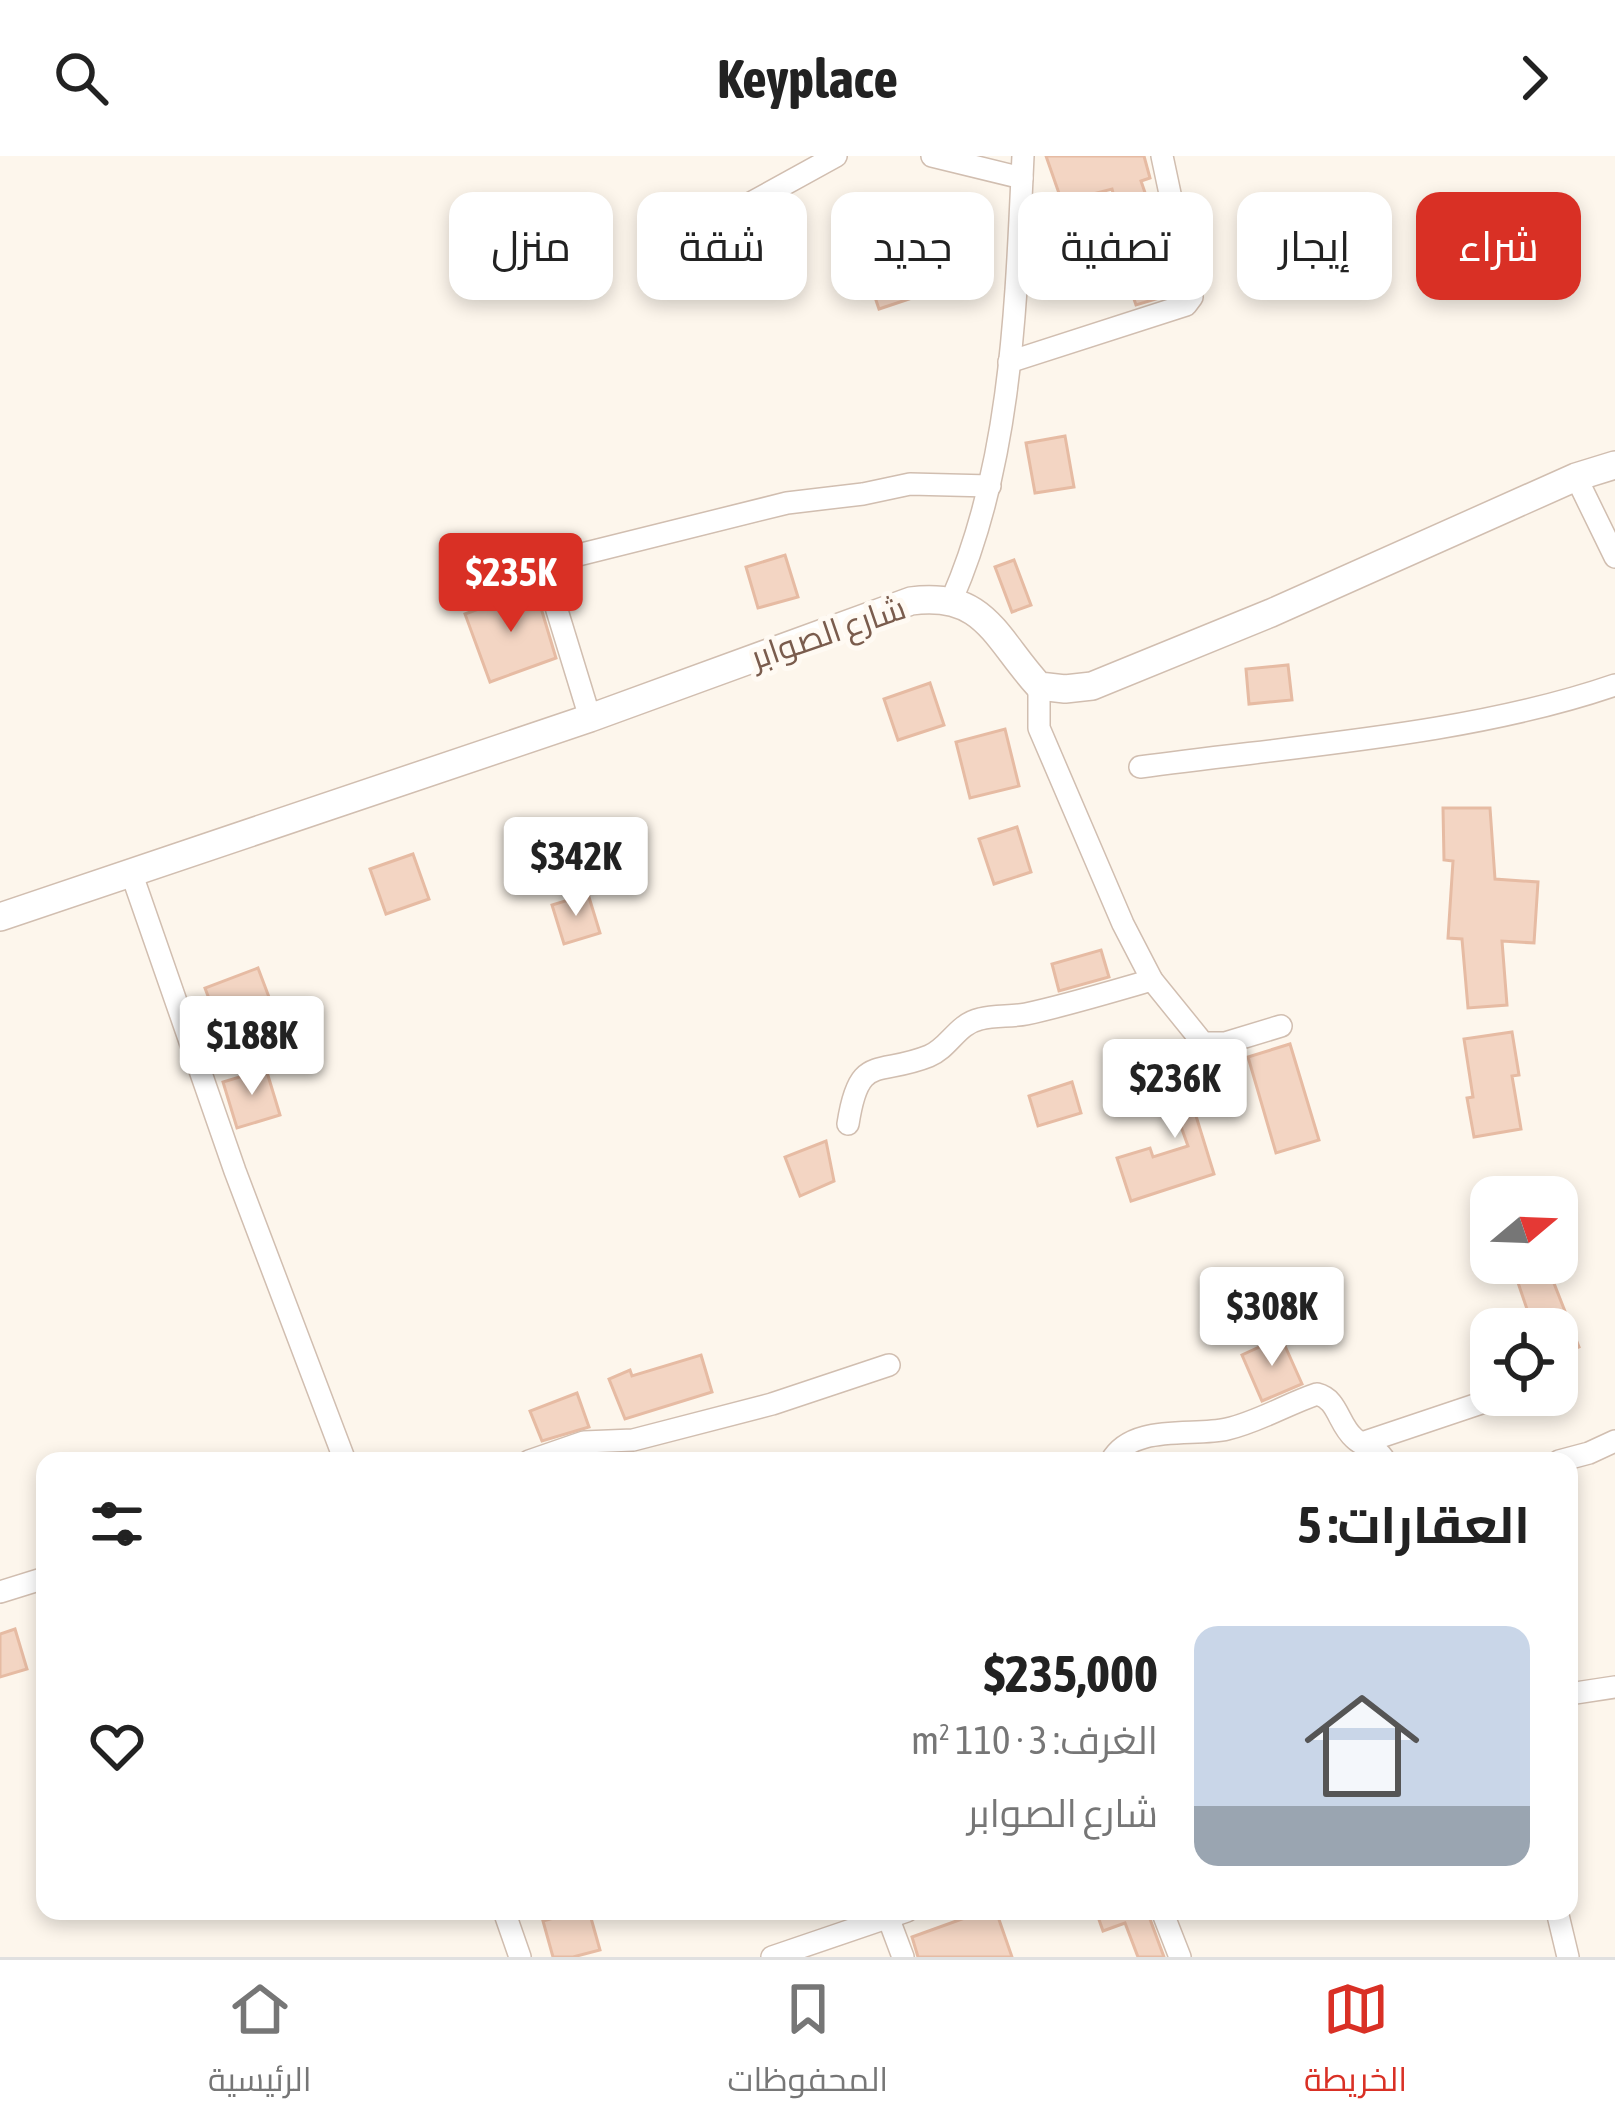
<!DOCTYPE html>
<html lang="ar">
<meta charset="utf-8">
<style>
body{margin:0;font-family:"Asap Condensed",Cairo,sans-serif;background:#f6f6f6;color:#222;direction:rtl;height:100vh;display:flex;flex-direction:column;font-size:45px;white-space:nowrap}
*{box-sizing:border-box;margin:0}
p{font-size:39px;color:#767676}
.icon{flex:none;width:66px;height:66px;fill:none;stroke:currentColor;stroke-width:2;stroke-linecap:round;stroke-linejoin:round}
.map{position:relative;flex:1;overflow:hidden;direction:ltr}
.drawer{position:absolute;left:36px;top:1296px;width:1542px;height:468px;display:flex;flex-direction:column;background:#fff;border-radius:24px;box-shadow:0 6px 18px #0003;direction:rtl}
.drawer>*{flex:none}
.top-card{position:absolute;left:36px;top:36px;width:1545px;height:108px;direction:rtl;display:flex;gap:24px}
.needle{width:78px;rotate:71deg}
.buttons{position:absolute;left:1470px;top:1020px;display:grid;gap:24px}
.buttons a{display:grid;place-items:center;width:108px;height:108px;border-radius:24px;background:#fff;box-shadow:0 6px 18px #0003;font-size:60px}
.price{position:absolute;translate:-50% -102px;padding:0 27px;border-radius:12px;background:#fff;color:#222;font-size:39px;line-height:78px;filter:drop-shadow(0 3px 6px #0008)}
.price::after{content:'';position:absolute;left:50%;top:72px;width:36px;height:27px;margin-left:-18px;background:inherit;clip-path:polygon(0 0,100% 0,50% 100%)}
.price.active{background:#d93025;color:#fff}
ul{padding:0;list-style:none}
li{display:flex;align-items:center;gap:36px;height:300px;padding:0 48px}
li+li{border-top:3px solid #e0e0e0}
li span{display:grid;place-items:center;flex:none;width:336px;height:240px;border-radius:24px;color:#555}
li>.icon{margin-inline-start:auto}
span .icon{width:144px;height:144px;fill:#fffc;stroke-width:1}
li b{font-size:51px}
h2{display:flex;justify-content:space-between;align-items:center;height:144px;padding:0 48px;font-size:51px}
.pill{padding:0 42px;border-radius:24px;background:#fff;box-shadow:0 6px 18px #0003;font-size:42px;line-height:108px}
.pill.active{background:#d93025;color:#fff}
header{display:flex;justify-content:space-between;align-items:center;height:156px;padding:0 48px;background:#fff;font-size:54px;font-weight:700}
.tab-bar{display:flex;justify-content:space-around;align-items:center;height:168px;border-top:3px solid #e0e0e0;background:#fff;font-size:33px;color:#767676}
.tab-bar a{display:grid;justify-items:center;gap:6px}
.tab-bar .active{color:#d93025}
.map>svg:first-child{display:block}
.building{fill:#f3d5c3;stroke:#e6bba3;stroke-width:3}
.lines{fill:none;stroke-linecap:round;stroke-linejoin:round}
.minor-casing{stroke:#d1beb0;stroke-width:24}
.tertiary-casing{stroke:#d1beb0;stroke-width:30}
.minor{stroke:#fff;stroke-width:21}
.tertiary{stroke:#fff;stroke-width:27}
.labels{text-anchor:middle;stroke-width:10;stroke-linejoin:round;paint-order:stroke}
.street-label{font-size:33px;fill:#7a5c4d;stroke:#fffaf3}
</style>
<header><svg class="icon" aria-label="forward" viewBox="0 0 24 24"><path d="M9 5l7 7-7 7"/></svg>Keyplace<svg class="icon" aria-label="search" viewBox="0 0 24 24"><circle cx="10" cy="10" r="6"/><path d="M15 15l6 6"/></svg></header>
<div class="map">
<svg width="1615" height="1801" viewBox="0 0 1615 1801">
<rect width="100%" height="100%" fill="#fdf6ec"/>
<!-- building -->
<g class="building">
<polygon points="1046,0 1144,0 1150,22 1141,25 1162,86 1157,87 1176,137 1136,149 1125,117 1134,114 1112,33 1062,46"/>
<polygon points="901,85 904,98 898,101 912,142 879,153 859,94"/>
<polygon points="1065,280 1074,331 1035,337 1026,287"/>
<polygon points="785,399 798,441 758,452 746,411"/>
<polygon points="1014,404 1031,449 1012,456 995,411"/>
<polygon points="535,432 556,502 490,526 465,458"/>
<polygon points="1288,509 1292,544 1249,548 1246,513"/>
<polygon points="930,527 944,569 898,584 884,543"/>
<polygon points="1005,573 1019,630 970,642 956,586"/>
<polygon points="1443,652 1490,652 1495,723 1538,726 1534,787 1502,785 1507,849 1468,852 1462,783 1448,782 1453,705 1444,704"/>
<polygon points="1017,671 1031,716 994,728 979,683"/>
<polygon points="413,698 429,743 386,758 370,713"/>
<polygon points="588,738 600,777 564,788 552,749"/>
<polygon points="1101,794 1109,821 1059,835 1052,808"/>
<polygon points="258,812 281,873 228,893 205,832"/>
<polygon points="1512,876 1519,919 1512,920 1521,973 1474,981 1467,942 1473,941 1464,883"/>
<polygon points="1290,888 1319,984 1276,997 1248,901"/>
<polygon points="1204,909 1219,952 1196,960 1214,1018 1131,1045 1117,1002 1150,992 1153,1001 1188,990 1164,923"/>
<polygon points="266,913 280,959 237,972 223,926"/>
<polygon points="1072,926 1081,957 1038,970 1029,940"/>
<polygon points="826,985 834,1025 800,1040 785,1001"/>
<polygon points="1535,1107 1546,1107 1579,1191 1557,1200 1557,1173 1496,1173 1495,1170 1529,1159 1514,1115"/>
<polygon points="1281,1181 1302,1228 1262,1245 1242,1199"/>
<polygon points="701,1199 712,1236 625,1263 609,1223 630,1214 632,1220"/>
<polygon points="577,1237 589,1271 542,1285 530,1255"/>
<polygon points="15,1473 27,1513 0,1521 0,1478"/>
<polygon points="578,1755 589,1755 600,1794 573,1801 553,1801 543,1765"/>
<polygon points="984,1755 996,1755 1012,1801 918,1801 912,1781"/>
<polygon points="1096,1755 1147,1755 1164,1801 1138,1801 1125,1767 1103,1775"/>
</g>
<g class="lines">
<defs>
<g id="minor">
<polyline points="932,0 1022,22"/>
<polyline points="747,49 836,0"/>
<polyline points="1009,206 1186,149 1192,141 1162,0"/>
<polyline points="1576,321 1615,401"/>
<path d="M952,443c60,-137 64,-295 71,-443"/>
<polyline points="1039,530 1039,572 1123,768 1152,824 1203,887 1225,887 1281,870"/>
<polyline points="590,562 548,425 551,412 562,403 787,347 863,338 910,328 990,330"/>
<path d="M1140,611c153,-21 330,-32 475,-82"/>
<polyline points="131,716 235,1015 345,1305"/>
<path d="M848,968c11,-72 29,-47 81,-68 20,-8 28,-32 51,-37 15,-4 31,-2 46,-5 42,-9 84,-22 126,-34"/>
<polyline points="1557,1221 1565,1219"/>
<polyline points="1362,1287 1505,1239"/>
<polyline points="529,1305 584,1286 633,1284 772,1248 889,1209"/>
<path d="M1111,1305c21,-38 82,-24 116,-32 31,-7 60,-25 90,-35 21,5 21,30 37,44 11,11 22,7 31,23"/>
<polyline points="1559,1305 1589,1297 1615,1285"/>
<polyline points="0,1436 45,1422"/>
<polyline points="1569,1538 1615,1531"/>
<polyline points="504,1755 520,1801"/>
<polyline points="1162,1755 1180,1801"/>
<polyline points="1557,1755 1568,1801"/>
<polyline points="888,1761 903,1801"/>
<polyline points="772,1801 907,1755"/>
</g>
<path id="tertiary" d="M0,761l590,-199 321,-117c74,-10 84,37 128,85l26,3 27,-3 179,-73 305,-136 39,-12"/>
</defs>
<!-- minor casing -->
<use href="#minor" class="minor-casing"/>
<!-- tertiary casing -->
<use href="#tertiary" class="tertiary-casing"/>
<!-- minor -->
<use href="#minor" class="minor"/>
<!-- tertiary -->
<use href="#tertiary" class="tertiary"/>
</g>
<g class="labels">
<!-- street labels -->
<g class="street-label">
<text transform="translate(828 476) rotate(-19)" y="12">شارع الصوابر</text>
</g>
</g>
</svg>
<div class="buttons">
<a><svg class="needle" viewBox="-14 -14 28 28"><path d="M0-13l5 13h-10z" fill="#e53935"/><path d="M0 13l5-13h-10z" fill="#767676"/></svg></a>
<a><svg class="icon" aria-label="locate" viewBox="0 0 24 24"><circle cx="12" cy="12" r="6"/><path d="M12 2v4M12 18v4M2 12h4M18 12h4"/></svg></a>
</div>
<b class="price active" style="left:511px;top:479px">$235K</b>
<b class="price" style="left:576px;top:763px">$342K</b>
<b class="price" style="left:252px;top:942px">$188K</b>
<b class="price" style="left:1175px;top:985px">$236K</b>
<b class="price" style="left:1272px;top:1213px">$308K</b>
<div class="top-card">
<a class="pill active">شراء</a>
<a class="pill">إيجار</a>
<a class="pill">تصفية</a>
<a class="pill">جديد</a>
<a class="pill">شقة</a>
<a class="pill">منزل</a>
</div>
<section class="drawer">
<h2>العقارات: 5<svg class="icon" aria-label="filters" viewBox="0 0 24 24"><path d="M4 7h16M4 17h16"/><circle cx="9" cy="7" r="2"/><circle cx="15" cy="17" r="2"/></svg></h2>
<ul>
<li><span style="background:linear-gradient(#c9d6e8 75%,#9aa5b1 0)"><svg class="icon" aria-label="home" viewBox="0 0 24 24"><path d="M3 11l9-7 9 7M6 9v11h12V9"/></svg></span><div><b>$235,000</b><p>الغرف: 3 · 110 m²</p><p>شارع الصوابر</p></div><svg class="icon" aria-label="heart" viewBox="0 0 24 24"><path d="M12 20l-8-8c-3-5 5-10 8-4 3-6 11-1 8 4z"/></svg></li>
</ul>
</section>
</div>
<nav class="tab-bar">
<a class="active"><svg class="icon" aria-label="map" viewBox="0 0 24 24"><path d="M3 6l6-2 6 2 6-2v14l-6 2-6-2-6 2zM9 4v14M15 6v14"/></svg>الخريطة</a>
<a><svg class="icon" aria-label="saved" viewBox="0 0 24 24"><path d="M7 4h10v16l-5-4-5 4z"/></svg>المحفوظات</a>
<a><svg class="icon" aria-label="home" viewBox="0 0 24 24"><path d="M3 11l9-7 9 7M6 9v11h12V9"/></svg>الرئيسية</a>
</nav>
